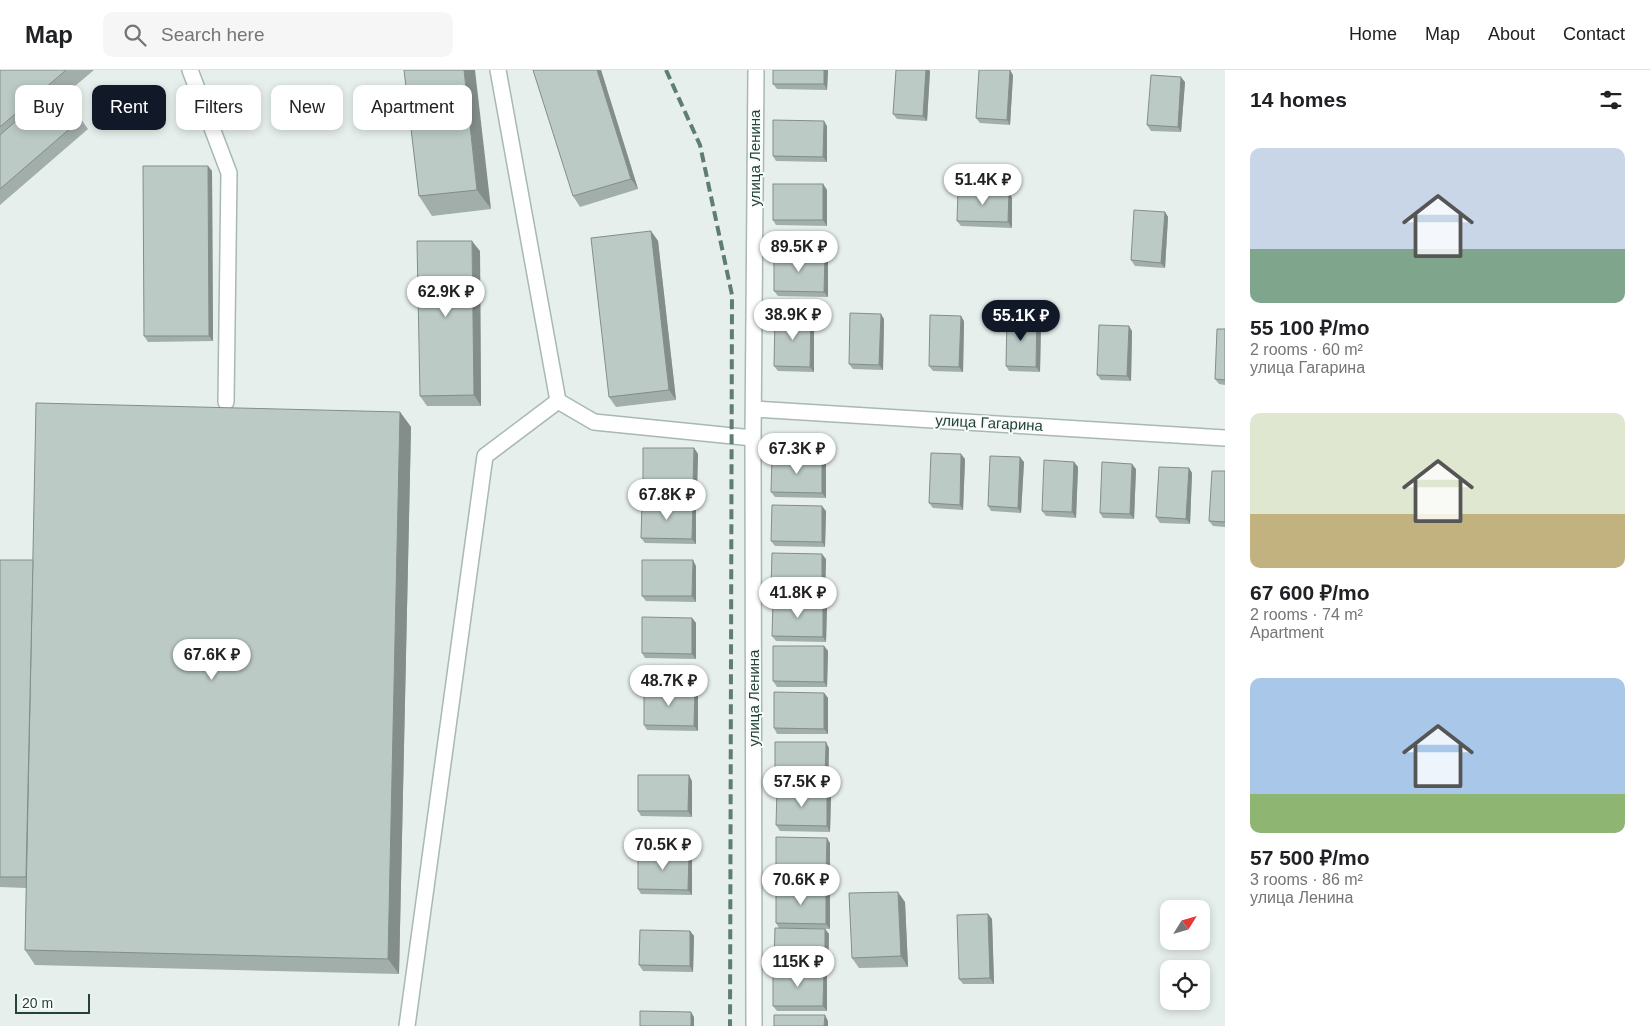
<!DOCTYPE html>
<meta charset="utf-8">
<style>
body{margin:0;font-family:Helvetica,sans-serif;background:#f6f6f6;color:#202124;height:100vh;display:flex;flex-direction:column;font-size:19px;white-space:nowrap}
*{box-sizing:border-box;margin:0}
p{font-size:16px;color:#757577}
.icon{flex:none;width:28px;height:28px;fill:none;stroke:currentColor;stroke-width:2;stroke-linecap:round;stroke-linejoin:round}
.map{position:relative;flex:1;overflow:hidden}
.drawer{display:flex;flex-direction:column;background:#fff;width:425px}
.drawer>*{flex:none}
.hud{position:absolute;left:15px;top:15px;width:475px;height:45px;display:flex;gap:10px}
.needle{width:32px;rotate:53deg}
.tools{position:absolute;left:1160px;top:830px;display:grid;gap:10px}
.tools a{display:grid;place-items:center;width:50px;height:50px;border-radius:10px;background:#fff;box-shadow:0 2px 8px #0003;font-size:25px}
.scale{position:absolute;left:15px;bottom:12px;width:75px;box-sizing:border-box;padding-left:5px;border:2px solid #24423a;border-top:0;font-size:14px;line-height:18px;white-space:nowrap;color:#24423a;-webkit-text-stroke:4px #f7fbf9;paint-order:stroke}
.price{position:absolute;translate:-50% -42px;padding:0 11px;border-radius:18px;background:#fff;color:#222;font-size:16px;line-height:32px;filter:drop-shadow(0 1px 2px #0008)}
.price::after{content:'';position:absolute;left:50%;top:30px;width:15px;height:11px;margin-left:-8px;background:inherit;clip-path:polygon(0 0,100% 0,50% 100%)}
.price.on{background:#111827;color:#fff}
ul{padding:0;list-style:none}
li{display:grid;align-content:center;gap:10px;height:265px;padding:0 25px}
li span{display:grid;place-items:center;height:155px;border-radius:10px;color:#555}
li>.icon{margin-inline-start:auto}
span .icon{width:90px;height:90px;fill:#fffc;stroke-width:1}
li b{font-size:21px}
h2{display:flex;justify-content:space-between;align-items:center;height:60px;padding:0 25px;font-size:21px}
.chip{padding:0 18px;border-radius:10px;background:#fff;box-shadow:0 2px 8px #0003;font-size:18px;line-height:45px}
.chip.on{background:#111827;color:#fff}
header{display:flex;align-items:center;gap:30px;box-sizing:border-box;height:70px;padding:0 25px;background:#fff;border-bottom:1px solid #e0e0e0}
header strong{font-size:24px}
nav{display:flex;gap:28px;margin-inline-start:auto;font-size:18px}
.search{width:350px;height:45px;background:#f6f6f6;display:flex;align-items:center;gap:12px;box-sizing:border-box;padding:0 18px;border-radius:10px;color:#757577;font-size:19px}
main{display:flex;flex:1;min-height:0}
.map>svg:first-child{display:block}
.lines{fill:none;stroke-linecap:round;stroke-linejoin:round}
.minor-casing{stroke:#a8b8b2;stroke-width:18}
.minor{stroke:#fff;stroke-width:15}
.rail{stroke:#5f7d75;stroke-width:4;stroke-dasharray:10 5;stroke-linecap:butt}
.wall{fill:#a1aea9}
.shaded-wall{fill:#838d89}
.building{fill:#bbcac4;stroke:#838d89}
.labels{text-anchor:middle;stroke-width:4;stroke-linejoin:round;paint-order:stroke}
.street-label{font-size:15px;fill:#24423a;stroke:#f7fbf9}
</style>
<header>
<strong>Map</strong>
<div class="search"><svg class="icon" aria-label="search" viewBox="0 0 24 24"><circle cx="10" cy="10" r="6"/><path d="M15 15l6 6"/></svg>Search here</div>
<nav><a>Home</a><a>Map</a><a>About</a><a>Contact</a></nav>
</header>
<main>
<div class="map">
<svg width="1225" height="956" viewBox="0 0 1225 956">
<rect width="100%" height="100%" fill="#e6efeb"/>
<g class="lines">
<defs>
<g id="minor">
<polyline points="190,0 229,103 226,332"/>
<polyline points="498,0 558,331 594,352 753,368"/>
<polyline points="754,339 1225,368"/>
<polyline points="407,956 485,386 558,331"/>
<polyline points="754,956 753,368 756,0"/>
</g>
</defs>
<!-- minor casing -->
<use href="#minor" class="minor-casing"/>
<!-- minor -->
<use href="#minor" class="minor"/>
<!-- rail -->
<polyline class="rail" points="666,0 700,75 732,225 730,956"/>
</g>
<!-- wall -->
<g class="wall">
<polygon points="0,0 94,0 62,27 81,49 88,59 0,135"/>
<polygon points="404,0 491,139 432,146 419,126"/>
<polygon points="601,0 638,119 580,137 573,126"/>
<polygon points="773,0 828,0 827,20 777,19 773,14"/>
<polygon points="896,0 929,0 930,1 927,51 897,49 893,44"/>
<polygon points="1013,5 1010,55 980,53 976,48"/>
<polygon points="1185,12 1181,62 1151,61 1147,55"/>
<polygon points="827,56 827,92 776,91 773,86"/>
<polygon points="208,96 212,101 213,271 148,272 144,266"/>
<polygon points="823,114 827,120 827,156 776,155 773,150"/>
<polygon points="1009,122 1012,128 1012,158 961,156 957,151"/>
<polygon points="1165,142 1168,147 1165,198 1135,196 1131,190"/>
<polygon points="651,161 658,171 676,330 616,337 609,327"/>
<polygon points="480,181 481,336 427,336 420,326"/>
<polygon points="825,186 828,191 828,227 778,226 774,221"/>
<polygon points="1037,247 1041,252 1040,302 1009,301 1006,296"/>
<polygon points="884,249 883,300 853,299 849,294"/>
<polygon points="814,251 814,302 778,301 774,296"/>
<polygon points="964,251 963,302 933,301 929,296"/>
<polygon points="1225,259 1225,315 1219,314 1215,309"/>
<polygon points="1132,261 1131,311 1101,310 1097,305"/>
<polygon points="400,342 411,357 399,904 35,895 25,880 26,818 0,817 0,490 33,490"/>
<polygon points="694,378 698,384 697,420 647,419 643,414"/>
<polygon points="822,387 826,392 826,428 775,427 771,422"/>
<polygon points="965,389 963,440 933,438 929,433"/>
<polygon points="1024,392 1021,443 991,441 988,436"/>
<polygon points="1074,392 1078,397 1076,448 1046,446 1042,441"/>
<polygon points="1189,398 1192,403 1190,454 1160,453 1156,447"/>
<polygon points="1136,399 1134,449 1103,448 1100,443"/>
<polygon points="1225,401 1225,457 1213,456 1209,451"/>
<polygon points="693,433 696,438 696,474 645,473 641,468"/>
<polygon points="826,441 825,477 775,476 771,471"/>
<polygon points="826,489 825,525 775,524 771,519"/>
<polygon points="696,496 696,532 646,531 642,526"/>
<polygon points="823,531 827,536 826,572 776,571 772,566"/>
<polygon points="692,548 696,553 696,589 645,588 642,583"/>
<polygon points="824,576 828,581 827,617 777,617 773,611"/>
<polygon points="695,620 698,625 698,661 647,660 644,655"/>
<polygon points="824,623 828,628 828,664 777,664 774,658"/>
<polygon points="829,678 828,714 778,713 775,708"/>
<polygon points="692,711 692,747 641,746 638,741"/>
<polygon points="831,726 830,762 780,761 776,755"/>
<polygon points="830,773 830,809 780,808 776,803"/>
<polygon points="689,784 692,789 692,825 641,824 638,819"/>
<polygon points="830,823 830,859 779,858 776,853"/>
<polygon points="905,832 908,897 859,898 852,888"/>
<polygon points="988,844 992,849 994,914 963,914 959,909"/>
<polygon points="825,859 829,864 828,900 778,899 774,894"/>
<polygon points="690,861 694,866 693,902 643,901 639,895"/>
<polygon points="824,900 827,906 827,941 777,941 773,936"/>
</g>
<!-- shaded-wall -->
<g class="shaded-wall">
<polygon points="464,0 475,0 491,139 477,120"/>
<polygon points="597,0 601,0 638,119 631,109"/>
<polygon points="824,0 828,0 827,20 824,14"/>
<polygon points="926,0 929,0 930,1 927,51 923,46"/>
<polygon points="1010,0 1013,5 1010,55 1007,50"/>
<polygon points="1181,7 1185,12 1181,62 1178,57"/>
<polygon points="824,51 827,56 827,92 823,87"/>
<polygon points="208,96 212,101 213,271 209,266"/>
<polygon points="823,114 827,120 827,156 823,150"/>
<polygon points="1009,122 1012,128 1012,158 1008,152"/>
<polygon points="1165,142 1168,147 1165,198 1161,193"/>
<polygon points="651,161 658,171 676,330 669,320"/>
<polygon points="472,171 480,181 481,336 474,325"/>
<polygon points="825,186 828,191 828,227 824,222"/>
<polygon points="881,244 884,249 883,300 879,295"/>
<polygon points="811,246 814,251 814,302 810,297"/>
<polygon points="961,246 964,251 963,302 959,297"/>
<polygon points="1037,247 1041,252 1040,302 1036,297"/>
<polygon points="1129,256 1132,261 1131,311 1127,306"/>
<polygon points="400,342 411,357 399,904 388,889"/>
<polygon points="694,378 698,384 697,420 693,414"/>
<polygon points="961,384 965,389 963,440 960,435"/>
<polygon points="822,387 826,392 826,428 822,423"/>
<polygon points="1020,387 1024,392 1021,443 1018,438"/>
<polygon points="1074,392 1078,397 1076,448 1072,442"/>
<polygon points="1132,394 1136,399 1134,449 1130,444"/>
<polygon points="1189,398 1192,403 1190,454 1186,449"/>
<polygon points="693,433 696,438 696,474 692,469"/>
<polygon points="822,436 826,441 825,477 822,472"/>
<polygon points="822,484 826,489 825,525 822,520"/>
<polygon points="693,490 696,496 696,532 692,526"/>
<polygon points="823,531 827,536 826,572 823,567"/>
<polygon points="692,548 696,553 696,589 692,584"/>
<polygon points="824,576 828,581 827,617 824,612"/>
<polygon points="695,620 698,625 698,661 694,656"/>
<polygon points="824,623 828,628 828,664 824,659"/>
<polygon points="826,672 829,678 828,714 825,708"/>
<polygon points="689,705 692,711 692,747 688,741"/>
<polygon points="827,720 831,726 830,762 827,756"/>
<polygon points="827,768 830,773 830,809 826,804"/>
<polygon points="689,784 692,789 692,825 688,820"/>
<polygon points="826,818 830,823 830,859 826,854"/>
<polygon points="898,822 905,832 908,897 901,886"/>
<polygon points="988,844 992,849 994,914 990,908"/>
<polygon points="825,859 829,864 828,900 825,895"/>
<polygon points="690,861 694,866 693,902 690,896"/>
<polygon points="824,900 827,906 827,941 823,936"/>
<polygon points="691,942 694,947 694,956 691,956"/>
<polygon points="825,945 828,951 828,956 824,956"/>
</g>
<!-- building -->
<g class="building">
<polygon points="0,0 66,0 0,57"/>
<polygon points="404,0 464,0 477,120 419,126"/>
<polygon points="533,0 597,0 631,109 573,126"/>
<rect x="773" y="0" width="51" height="14"/>
<polygon points="896,0 926,0 923,46 893,44"/>
<polygon points="979,0 1010,0 1007,50 976,48"/>
<polygon points="1151,5 1181,7 1178,57 1147,55"/>
<polygon points="54,18 81,49 0,119 0,65"/>
<polygon points="773,50 824,51 823,87 773,86"/>
<polygon points="143,96 208,96 209,266 144,266"/>
<rect x="773" y="114" width="50" height="36"/>
<polygon points="958,121 1009,122 1008,152 957,151"/>
<polygon points="1134,140 1165,142 1161,193 1131,190"/>
<polygon points="651,161 669,320 609,327 591,168"/>
<polygon points="417,171 472,171 474,325 420,326"/>
<polygon points="774,185 825,186 824,222 774,221"/>
<polygon points="850,243 881,244 879,295 849,294"/>
<polygon points="930,245 961,246 959,297 929,296"/>
<polygon points="775,246 811,246 810,297 774,296"/>
<polygon points="1007,246 1037,247 1036,297 1006,296"/>
<polygon points="1099,255 1129,256 1127,306 1097,305"/>
<polygon points="1217,259 1225,259 1225,310 1215,309"/>
<polygon points="36,333 400,342 388,889 25,880"/>
<polygon points="643,378 694,378 693,414 643,414"/>
<polygon points="931,383 961,384 960,435 929,433"/>
<polygon points="772,386 822,387 822,423 771,422"/>
<polygon points="990,386 1020,387 1018,438 988,436"/>
<polygon points="1044,390 1074,392 1072,442 1042,441"/>
<polygon points="1102,392 1132,394 1130,444 1100,443"/>
<polygon points="1159,397 1189,398 1186,449 1156,447"/>
<polygon points="1212,401 1225,401 1225,452 1209,451"/>
<polygon points="642,432 693,433 692,469 641,468"/>
<polygon points="772,435 822,436 822,472 771,471"/>
<polygon points="772,483 822,484 822,520 771,519"/>
<polygon points="0,490 33,490 26,807 0,807"/>
<polygon points="642,490 693,490 692,526 642,526"/>
<polygon points="773,530 823,531 823,567 772,566"/>
<polygon points="642,547 692,548 692,584 642,583"/>
<polygon points="773,576 824,576 824,612 773,611"/>
<polygon points="644,619 695,620 694,656 644,655"/>
<polygon points="774,622 824,623 824,659 774,658"/>
<polygon points="775,672 826,672 825,708 775,708"/>
<polygon points="638,705 689,705 688,741 638,741"/>
<polygon points="777,720 827,720 827,756 776,755"/>
<polygon points="776,767 827,768 826,804 776,803"/>
<polygon points="638,783 689,784 688,820 638,819"/>
<polygon points="776,817 826,818 826,854 776,853"/>
<polygon points="898,822 901,886 852,888 849,823"/>
<polygon points="988,844 990,908 959,909 957,845"/>
<polygon points="775,858 825,859 825,895 774,894"/>
<polygon points="640,860 690,861 690,896 639,895"/>
<polygon points="773,900 824,900 823,936 773,936"/>
<polygon points="640,941 691,942 691,956 640,956"/>
<polygon points="774,945 825,945 824,956 774,956"/>
</g>
<g class="labels">
<!-- street labels -->
<g class="street-label">
<text transform="translate(755 88) rotate(-90)" y="5">улица Ленина</text>
<text transform="translate(989 353) rotate(3)" y="5">улица Гагарина</text>
<text transform="translate(754 628) rotate(-90)" y="5">улица Ленина</text>
</g>
</g>
</svg>
<div class="tools">
<a><svg class="needle" viewBox="-14 -14 28 28"><path d="M0-13l5 13h-10z" fill="#e53935"/><path d="M0 13l5-13h-10z" fill="#757577"/></svg></a>
<a><svg class="icon" aria-label="locate" viewBox="0 0 24 24"><circle cx="12" cy="12" r="6"/><path d="M12 2v4M12 18v4M2 12h4M18 12h4"/></svg></a>
</div>
<div class="scale">20 m</div>
<b class="price" style="left:983px;top:136px">51.4K ₽</b>
<b class="price" style="left:799px;top:203px">89.5K ₽</b>
<b class="price" style="left:446px;top:248px">62.9K ₽</b>
<b class="price" style="left:793px;top:271px">38.9K ₽</b>
<b class="price on" style="left:1021px;top:272px">55.1K ₽</b>
<b class="price" style="left:797px;top:405px">67.3K ₽</b>
<b class="price" style="left:667px;top:451px">67.8K ₽</b>
<b class="price" style="left:798px;top:549px">41.8K ₽</b>
<b class="price" style="left:212px;top:611px">67.6K ₽</b>
<b class="price" style="left:669px;top:637px">48.7K ₽</b>
<b class="price" style="left:802px;top:738px">57.5K ₽</b>
<b class="price" style="left:663px;top:801px">70.5K ₽</b>
<b class="price" style="left:801px;top:836px">70.6K ₽</b>
<b class="price" style="left:798px;top:918px">115K ₽</b>
<div class="hud">
<a class="chip">Buy</a>
<a class="chip on">Rent</a>
<a class="chip">Filters</a>
<a class="chip">New</a>
<a class="chip">Apartment</a>
</div>
</div>
<section class="drawer">
<h2>14 homes<svg class="icon" aria-label="filters" viewBox="0 0 24 24"><path d="M4 7h16M4 17h16"/><circle cx="9" cy="7" r="2"/><circle cx="15" cy="17" r="2"/></svg></h2>
<ul>
<li><span style="background:linear-gradient(#c9d6e8 65%,#7fa58c 0)"><svg class="icon" aria-label="home" viewBox="0 0 24 24"><path d="M3 11l9-7 9 7M6 9v11h12V9"/></svg></span><div><b>55 100 ₽/mo</b><p>2 rooms · 60 m²</p><p>улица Гагарина</p></div></li>
<li><span style="background:linear-gradient(#dfe7d0 65%,#c2b280 0)"><svg class="icon" aria-label="home" viewBox="0 0 24 24"><path d="M3 11l9-7 9 7M6 9v11h12V9"/></svg></span><div><b>67 600 ₽/mo</b><p>2 rooms · 74 m²</p><p>Apartment</p></div></li>
<li><span style="background:linear-gradient(#a9c7e8 75%,#8fb573 0)"><svg class="icon" aria-label="home" viewBox="0 0 24 24"><path d="M3 11l9-7 9 7M6 9v11h12V9"/></svg></span><div><b>57 500 ₽/mo</b><p>3 rooms · 86 m²</p><p>улица Ленина</p></div></li>
</ul>
</section>
</main>
